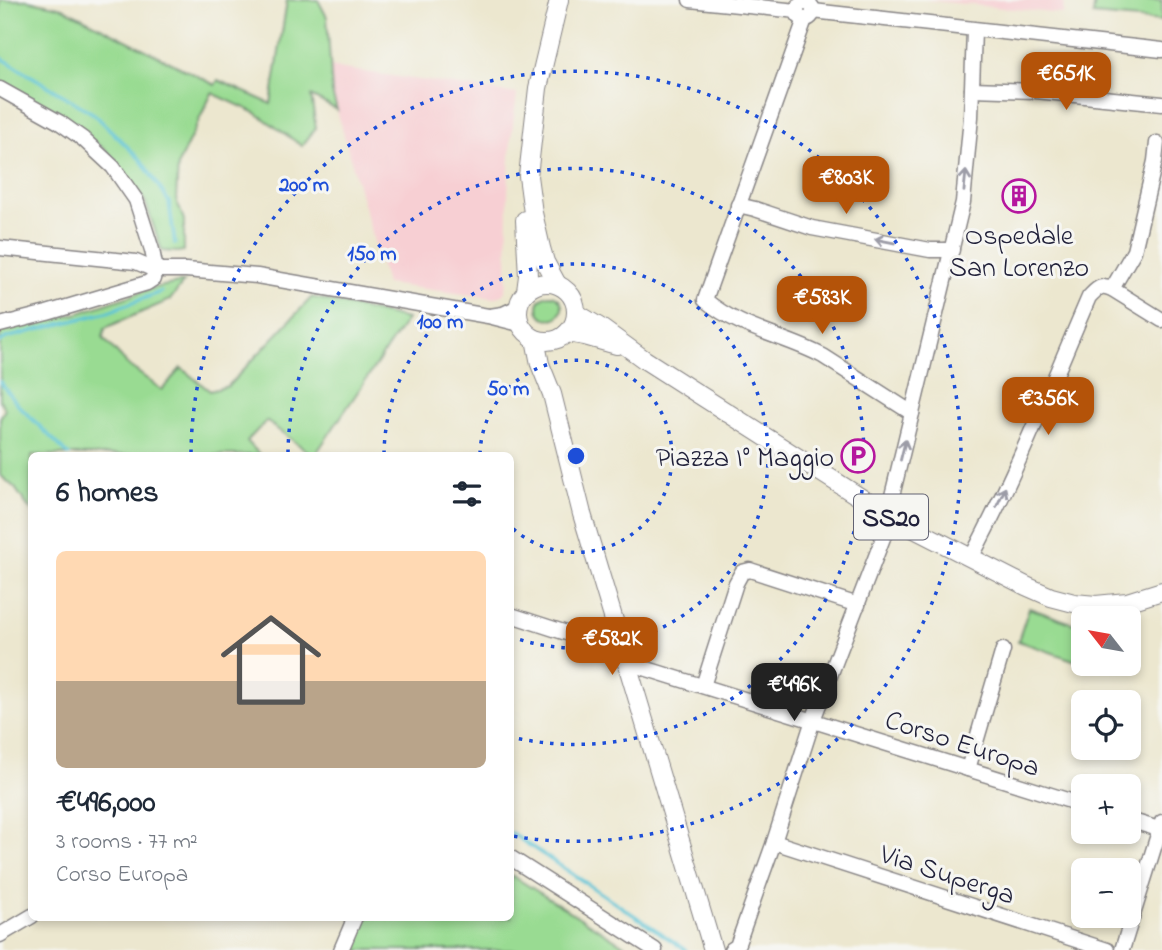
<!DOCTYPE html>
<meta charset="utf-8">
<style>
body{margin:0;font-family:"Indie Flower",sans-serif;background:#f2f2f3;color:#1f2937;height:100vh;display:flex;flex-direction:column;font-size:26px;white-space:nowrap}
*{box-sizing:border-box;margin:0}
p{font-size:23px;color:#747a83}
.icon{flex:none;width:38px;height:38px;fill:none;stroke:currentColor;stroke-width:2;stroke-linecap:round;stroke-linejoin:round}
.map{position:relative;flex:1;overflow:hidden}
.drawer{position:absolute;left:28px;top:452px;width:486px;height:469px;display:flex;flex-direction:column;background:#fff;border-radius:10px;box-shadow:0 4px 10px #0003}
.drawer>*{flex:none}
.needle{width:46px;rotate:301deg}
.buttons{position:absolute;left:1071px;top:606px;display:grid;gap:14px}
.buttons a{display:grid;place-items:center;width:70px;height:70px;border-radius:10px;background:#fff;box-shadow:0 4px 10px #0003;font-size:35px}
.price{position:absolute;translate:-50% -60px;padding:0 16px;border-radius:14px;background:#b45309;color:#fff;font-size:23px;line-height:46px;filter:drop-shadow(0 2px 4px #0008)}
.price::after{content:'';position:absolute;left:50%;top:42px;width:21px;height:16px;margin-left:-10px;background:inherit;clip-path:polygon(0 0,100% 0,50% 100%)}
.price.current{background:#222;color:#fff}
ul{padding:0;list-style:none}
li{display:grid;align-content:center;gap:14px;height:371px;padding:0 28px}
li span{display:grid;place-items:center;height:217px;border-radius:10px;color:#555}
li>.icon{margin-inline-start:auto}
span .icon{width:126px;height:126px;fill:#fffc;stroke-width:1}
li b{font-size:30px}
h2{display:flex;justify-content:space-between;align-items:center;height:84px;padding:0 28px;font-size:30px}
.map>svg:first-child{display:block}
.built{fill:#f7cfd3}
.green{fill:#99db92;stroke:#5e7e66;stroke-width:2}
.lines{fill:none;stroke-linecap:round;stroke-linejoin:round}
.stream{stroke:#59c3d5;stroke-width:3.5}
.minor-casing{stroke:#878485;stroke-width:17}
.major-casing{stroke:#878485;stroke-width:20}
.minor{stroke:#fff;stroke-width:14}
.major{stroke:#fff;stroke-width:18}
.oneway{stroke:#9c9ca7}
.ring{fill:none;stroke:#1d4ed8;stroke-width:3.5;stroke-dasharray:3.5 7}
.labels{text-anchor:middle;stroke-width:6;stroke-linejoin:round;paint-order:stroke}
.shield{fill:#f6f6f2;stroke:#626272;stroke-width:2}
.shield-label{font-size:26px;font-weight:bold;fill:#22223b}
.poi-label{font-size:28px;fill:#22223b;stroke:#f6f6f2}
.street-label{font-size:28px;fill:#22223b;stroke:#f6f6f2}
.centre{fill:#1d4ed8;stroke:#f6f6f2;stroke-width:3.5}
.ring-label{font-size:21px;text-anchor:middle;font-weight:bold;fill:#1d4ed8;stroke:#f6f6f2;stroke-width:6;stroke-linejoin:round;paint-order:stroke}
</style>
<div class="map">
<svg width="1162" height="950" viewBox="0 0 1162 950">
<rect width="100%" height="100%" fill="#f6f6f2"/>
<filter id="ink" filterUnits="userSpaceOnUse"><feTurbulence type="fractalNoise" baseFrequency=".0143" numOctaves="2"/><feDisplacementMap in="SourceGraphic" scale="14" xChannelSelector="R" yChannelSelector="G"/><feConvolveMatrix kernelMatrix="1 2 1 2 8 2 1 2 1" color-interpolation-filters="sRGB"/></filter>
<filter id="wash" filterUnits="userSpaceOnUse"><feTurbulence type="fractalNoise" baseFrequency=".00686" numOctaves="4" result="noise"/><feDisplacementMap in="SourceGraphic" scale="28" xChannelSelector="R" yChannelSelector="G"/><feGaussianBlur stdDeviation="1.57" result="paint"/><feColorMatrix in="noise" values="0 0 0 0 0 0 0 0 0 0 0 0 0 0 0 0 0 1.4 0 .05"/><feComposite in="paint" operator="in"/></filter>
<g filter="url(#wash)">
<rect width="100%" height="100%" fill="#ece7cf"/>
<!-- built -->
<g class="built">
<polygon points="924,0 1064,0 1063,14"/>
<polygon points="330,67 517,94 511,139 508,193 507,284 505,291 502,295 494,298 386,284 332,93"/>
</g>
<!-- green -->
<g class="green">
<polygon points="0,0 28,0 63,8 215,85 218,80 271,104 287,0 318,0 327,17 332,93 337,110 311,96 316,128 302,146 256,113 212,93 178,164 176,199 184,220 184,251 177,252 162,251 145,201 107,151 51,111 0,82"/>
<polygon points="1095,0 1162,0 1162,21 1093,15"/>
<polygon points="184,282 170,300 105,328 103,338 128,365 162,390 181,368 210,391 228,386 312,297 407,319 315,455 313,455 266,421 247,441 260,455 32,455 31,511 15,488 0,475 0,418 5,409 0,400 0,331 79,313 153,288"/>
<circle cx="550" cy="307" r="12"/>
<polygon points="1029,608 1083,627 1082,663 1018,641"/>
<polygon points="511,875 632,950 347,950 361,917 511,917"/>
</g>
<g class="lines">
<!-- stream -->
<g class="stream">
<polyline points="0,57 94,114 141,160 169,202 175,244"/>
<polyline points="0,342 6,338 107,312 161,292"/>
<polyline points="0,382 18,405 69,455"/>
<polyline points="511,833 686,950"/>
</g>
</g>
</g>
<g filter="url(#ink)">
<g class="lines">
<defs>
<g id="minor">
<polyline points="690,0 797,11"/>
<circle cx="805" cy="11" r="8"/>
<polyline points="813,11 1162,50"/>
<path d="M805,19l-100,281c36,30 78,35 118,56l89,57"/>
<polyline points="0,89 59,122 83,139 113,167 136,200 152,250 155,265 153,279 147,283 47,313 0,325"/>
<polyline points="972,89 1036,91 1162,104"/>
<polyline points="738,205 755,209 812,228 930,250 952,250"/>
<polyline points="0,248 136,262 155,270 186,270 257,276 488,316 520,324"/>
<polyline points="1112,289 1134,251 1155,161 1157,143"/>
<polyline points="490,316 503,314 518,307"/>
<path d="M971,558c45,-84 80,-173 118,-261 9,-9 11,-13 23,-8l50,31"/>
<polyline points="511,615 625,652"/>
<polyline points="628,663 1083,805"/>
<polyline points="703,686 736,583 742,572 750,570 858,605"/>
<polyline points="968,769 1003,650"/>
<polyline points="1129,820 1162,830"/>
<polyline points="774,842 1107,950"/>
<polyline points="511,858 655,950"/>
<polyline points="0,935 32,916"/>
<polyline points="341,950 355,917"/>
<polyline points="731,950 737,946 774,842 813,720 891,517 892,496 963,202 971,117 974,30"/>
<polyline points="1122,950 1162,822"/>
</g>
<g id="major">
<polyline points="525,220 528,276 526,291"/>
<circle cx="547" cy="312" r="29"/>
<polyline points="557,284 545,262 541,248 533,213 528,176 538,88 559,0"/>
<polyline points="576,313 601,328 645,360 891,517 1026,586 1051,597 1074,603 1096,605 1127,602 1162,591"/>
<polyline points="567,333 585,336 617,345"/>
<polyline points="535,339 540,364 552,394 582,514 713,950"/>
</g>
</defs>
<!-- minor casing -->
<use href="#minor" class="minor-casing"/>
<!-- major casing -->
<use href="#major" class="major-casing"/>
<!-- minor -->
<use href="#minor" class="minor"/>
<!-- major -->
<use href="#major" class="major"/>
</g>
<!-- one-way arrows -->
<defs><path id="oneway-shaft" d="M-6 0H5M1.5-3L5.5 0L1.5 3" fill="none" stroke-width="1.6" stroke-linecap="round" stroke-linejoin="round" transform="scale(1.75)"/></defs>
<g class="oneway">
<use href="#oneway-shaft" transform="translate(965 181) rotate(-84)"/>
<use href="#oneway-shaft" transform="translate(885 241) rotate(-169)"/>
<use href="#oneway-shaft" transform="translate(903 450) rotate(-76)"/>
<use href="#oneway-shaft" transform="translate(1001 497) rotate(-65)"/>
</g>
</g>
<!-- distance rings -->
<g class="ring">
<path d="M480 454A96 96 0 1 1 511 527"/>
<path d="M384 454A192 192 0 1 1 512 637"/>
<path d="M288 453A288 288 0 1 1 511 737"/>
<path d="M191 453A385 385 0 1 1 512 836"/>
</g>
<!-- icons -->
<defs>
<symbol id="building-ring" viewBox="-11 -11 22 22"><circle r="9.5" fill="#f6f6f2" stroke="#b5179e" stroke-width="1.5"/><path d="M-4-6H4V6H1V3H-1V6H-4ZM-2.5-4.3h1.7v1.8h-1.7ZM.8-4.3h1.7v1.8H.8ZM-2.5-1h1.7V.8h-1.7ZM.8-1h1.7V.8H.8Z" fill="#b5179e"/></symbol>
<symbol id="parking-ring" viewBox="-11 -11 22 22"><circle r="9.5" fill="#f6f6f2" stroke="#b5179e" stroke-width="1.5"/><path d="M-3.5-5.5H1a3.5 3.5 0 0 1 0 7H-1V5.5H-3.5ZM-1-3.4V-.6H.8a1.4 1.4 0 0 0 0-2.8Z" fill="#b5179e"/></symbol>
</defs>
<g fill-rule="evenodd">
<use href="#building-ring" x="1000" y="177" width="38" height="38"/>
<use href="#parking-ring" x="839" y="437" width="38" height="38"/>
</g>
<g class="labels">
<!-- shield labels -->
<rect class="shield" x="854" y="494.5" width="74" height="45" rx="5"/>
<g class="shield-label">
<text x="891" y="526">SS20</text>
</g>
<!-- poi labels -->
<g class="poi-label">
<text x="1019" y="244">Ospedale<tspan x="1019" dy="32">San Lorenzo</tspan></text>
<text x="834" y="466" text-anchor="end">Piazza I° Maggio</text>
</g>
<!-- street labels -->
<g class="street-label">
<text transform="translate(963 742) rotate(18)" y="10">Corso Europa</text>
<text transform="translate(948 873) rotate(18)" y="10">Via Superga</text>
</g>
</g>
<circle cx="576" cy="456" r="10" class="centre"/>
<g class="ring-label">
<text x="304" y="191">200 m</text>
<text x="372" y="260">150 m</text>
<text x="440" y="328">100 m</text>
<text x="508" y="395">50 m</text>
</g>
</svg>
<div class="buttons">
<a><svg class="needle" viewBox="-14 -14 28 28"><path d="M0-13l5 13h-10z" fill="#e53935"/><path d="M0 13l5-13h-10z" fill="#747a83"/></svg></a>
<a><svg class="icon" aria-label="locate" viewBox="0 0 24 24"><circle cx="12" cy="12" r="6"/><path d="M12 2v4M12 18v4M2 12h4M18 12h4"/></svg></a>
<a>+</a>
<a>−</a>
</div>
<b class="price" style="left:1066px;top:112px">€651K</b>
<b class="price" style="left:846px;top:216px">€803K</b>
<b class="price" style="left:822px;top:336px">€583K</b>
<b class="price" style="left:1048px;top:437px">€356K</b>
<b class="price" style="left:612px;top:677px">€582K</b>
<b class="price current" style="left:794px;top:723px">€496K</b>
<section class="drawer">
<h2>6 homes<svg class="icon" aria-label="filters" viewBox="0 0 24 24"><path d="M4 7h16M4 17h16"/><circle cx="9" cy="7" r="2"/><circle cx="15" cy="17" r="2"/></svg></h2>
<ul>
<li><span style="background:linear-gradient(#ffd9b3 60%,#b9a48a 0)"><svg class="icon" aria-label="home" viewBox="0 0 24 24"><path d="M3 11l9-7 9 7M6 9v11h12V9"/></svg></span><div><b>€496,000</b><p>3 rooms · 77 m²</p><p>Corso Europa</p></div></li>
</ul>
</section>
</div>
